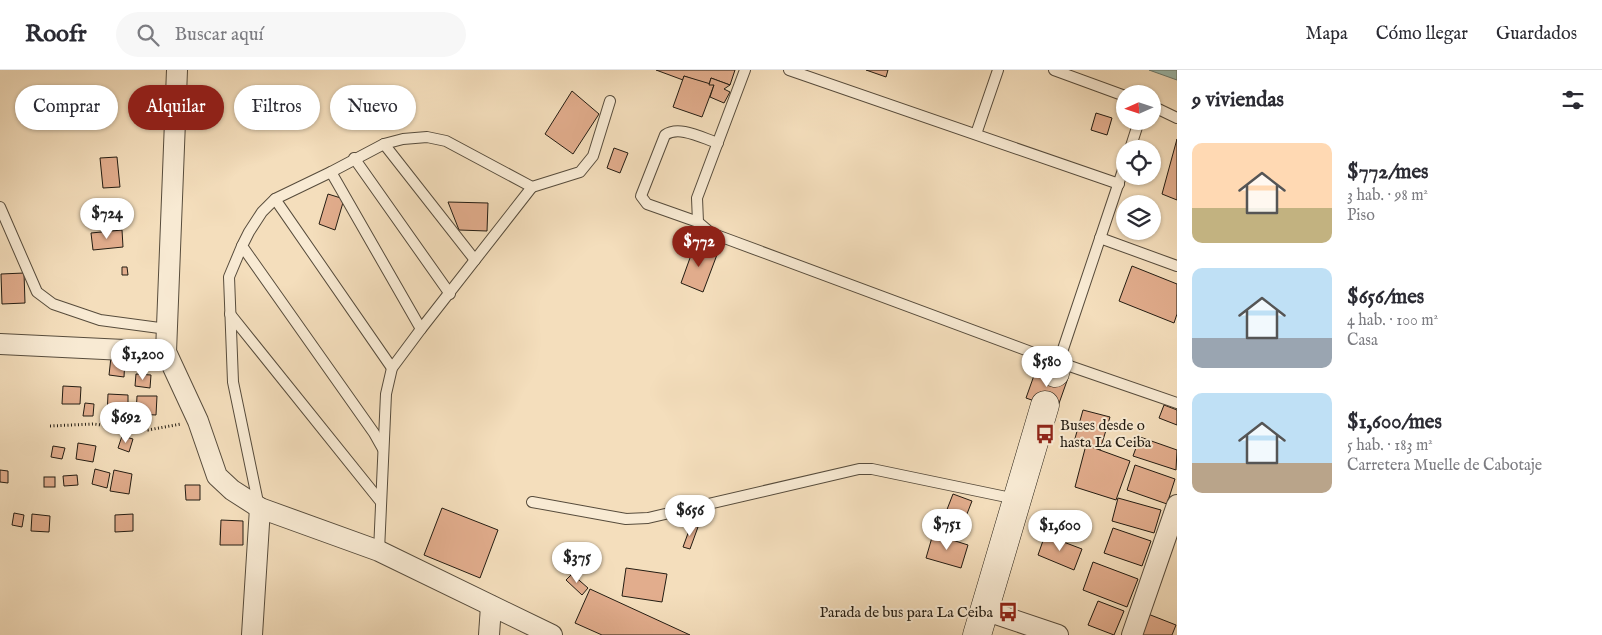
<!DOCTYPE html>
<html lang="es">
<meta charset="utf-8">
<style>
body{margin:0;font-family:"IM FELL English",serif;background:#f7f7f7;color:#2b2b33;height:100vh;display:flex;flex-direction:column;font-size:19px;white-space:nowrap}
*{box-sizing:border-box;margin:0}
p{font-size:16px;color:#7c7c81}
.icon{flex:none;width:28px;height:28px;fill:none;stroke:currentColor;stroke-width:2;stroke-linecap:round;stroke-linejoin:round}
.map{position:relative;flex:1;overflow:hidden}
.side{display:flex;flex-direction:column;background:#fff;width:425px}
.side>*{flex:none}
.top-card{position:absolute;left:15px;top:15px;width:475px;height:45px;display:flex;gap:10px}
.needle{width:32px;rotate:267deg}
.buttons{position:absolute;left:1116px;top:15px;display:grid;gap:10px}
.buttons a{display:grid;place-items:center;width:45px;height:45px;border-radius:50%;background:#fff;box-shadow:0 1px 4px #0004;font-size:25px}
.price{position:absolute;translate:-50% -42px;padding:0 11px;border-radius:18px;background:#fff;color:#222;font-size:16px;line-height:32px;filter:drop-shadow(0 1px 2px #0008)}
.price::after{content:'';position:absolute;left:50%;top:30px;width:15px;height:11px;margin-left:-8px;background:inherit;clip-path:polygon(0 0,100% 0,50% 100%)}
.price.selected{background:#8f2418;color:#fff}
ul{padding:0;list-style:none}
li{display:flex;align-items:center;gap:15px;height:125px;padding:0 15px}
li span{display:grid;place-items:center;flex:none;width:140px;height:100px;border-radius:10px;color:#555}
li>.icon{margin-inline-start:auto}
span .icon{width:60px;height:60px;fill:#fffc;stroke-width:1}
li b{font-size:21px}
h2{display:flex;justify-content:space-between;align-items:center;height:60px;padding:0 15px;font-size:21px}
.pill{padding:0 18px;border-radius:22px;background:#fff;box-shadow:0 1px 4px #0004;font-size:18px;line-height:45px}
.pill.selected{background:#8f2418;color:#fff}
header{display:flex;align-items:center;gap:30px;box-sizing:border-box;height:70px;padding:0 25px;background:#fff;border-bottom:1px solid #e1e1e2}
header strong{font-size:24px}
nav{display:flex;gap:28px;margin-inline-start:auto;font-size:18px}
.search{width:350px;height:45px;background:#f7f7f7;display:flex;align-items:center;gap:12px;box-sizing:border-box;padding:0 18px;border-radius:28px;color:#7c7c81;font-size:19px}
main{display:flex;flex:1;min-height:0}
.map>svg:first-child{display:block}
.water{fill:#9cbcae;stroke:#6c7c70}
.building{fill:#e2ad8d;stroke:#231c12}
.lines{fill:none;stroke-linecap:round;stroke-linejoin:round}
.service-casing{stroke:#574c3c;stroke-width:12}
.minor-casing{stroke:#574c3c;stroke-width:22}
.secondary-casing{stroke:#231c12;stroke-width:29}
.path{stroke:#231c12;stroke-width:3;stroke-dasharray:1 2.5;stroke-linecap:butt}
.service{stroke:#f8ead3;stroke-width:10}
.minor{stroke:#f8ead3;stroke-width:20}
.secondary{stroke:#f8ead3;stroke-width:28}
.labels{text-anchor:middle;stroke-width:4;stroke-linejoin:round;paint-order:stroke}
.poi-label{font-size:15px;fill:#231c12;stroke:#f8ead3;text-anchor:start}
</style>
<header>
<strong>Roofr</strong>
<div class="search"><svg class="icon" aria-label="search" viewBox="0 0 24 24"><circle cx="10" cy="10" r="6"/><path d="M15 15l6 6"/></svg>Buscar aquí</div>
<nav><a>Mapa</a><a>Cómo llegar</a><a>Guardados</a></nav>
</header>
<main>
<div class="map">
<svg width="1177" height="565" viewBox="0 0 1177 565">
<rect width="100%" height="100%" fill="#f4debc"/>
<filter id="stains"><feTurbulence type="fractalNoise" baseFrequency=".004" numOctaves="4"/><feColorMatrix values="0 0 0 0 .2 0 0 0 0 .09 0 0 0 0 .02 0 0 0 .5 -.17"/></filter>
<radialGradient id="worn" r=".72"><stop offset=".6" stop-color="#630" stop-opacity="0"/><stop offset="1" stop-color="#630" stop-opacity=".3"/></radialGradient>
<!-- water -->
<polygon class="water" points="1149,0 1177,0 1177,10"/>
<!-- building -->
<g class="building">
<polygon points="656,0 735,0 730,15 711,8 709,15 684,6 683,10"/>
<polygon points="866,0 888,0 886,7"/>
<polygon points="684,6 714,15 702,47 673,37"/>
<polygon points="711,8 730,15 724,19 730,22 724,33 710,27 714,15 709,15"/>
<polygon points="572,21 599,44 573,84 545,64"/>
<polygon points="1096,43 1112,48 1107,65 1091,60"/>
<polygon points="1177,69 1177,130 1162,124"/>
<polygon points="614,78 628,83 620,103 607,98"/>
<polygon points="117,87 120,117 103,118 100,88"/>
<polygon points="328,124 344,129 335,160 319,154"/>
<polygon points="448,132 488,133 487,161 459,160"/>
<polygon points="122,160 123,177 93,180 91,163"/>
<polygon points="695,174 718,182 703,222 681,213"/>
<polygon points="1132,196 1177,214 1177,244 1174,253 1119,231"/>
<polygon points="122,197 127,197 128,205 122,205"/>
<polygon points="24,203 25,233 2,234 1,204"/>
<polygon points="111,287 125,288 124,307 109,305"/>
<polygon points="1037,297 1068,308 1057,339 1026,328"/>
<polygon points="136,304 151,305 150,318 135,316"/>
<polygon points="63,316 81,317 80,334 62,334"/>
<polygon points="108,324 128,325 128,347 107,346"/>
<polygon points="137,326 157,326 156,345 136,344"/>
<polygon points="85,333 94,334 93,346 83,346"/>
<polygon points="1164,335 1177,340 1177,355 1159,348"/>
<polygon points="1083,340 1110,347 1100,380 1074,372"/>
<polygon points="122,366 133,369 129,382 118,378"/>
<polygon points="1140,367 1177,380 1176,400 1133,386"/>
<polygon points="78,373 96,376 93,392 76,389"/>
<polygon points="1086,375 1130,391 1116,430 1075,417"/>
<polygon points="53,376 65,378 62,389 51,387"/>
<polygon points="1135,395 1175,409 1167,434 1127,420"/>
<polygon points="95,399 110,403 107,418 92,414"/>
<polygon points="0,400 8,401 8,413 0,412"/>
<polygon points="114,400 132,404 129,424 110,421"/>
<polygon points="77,405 78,415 64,416 63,406"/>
<rect x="44" y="407" width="11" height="10"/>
<polygon points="185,415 200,415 200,430 186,430"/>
<polygon points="953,424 972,431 960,462 941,455"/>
<polygon points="1118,428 1161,440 1154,463 1112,451"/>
<polygon points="442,438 498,460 480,508 424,485"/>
<polygon points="14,443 24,445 22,457 12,455"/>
<polygon points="32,444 50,446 49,462 31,461"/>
<polygon points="133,444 133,461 115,462 115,445"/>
<polygon points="221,450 243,451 243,475 220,475"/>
<polygon points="691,455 698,457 690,479 683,477"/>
<polygon points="1113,458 1151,471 1142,496 1104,483"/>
<polygon points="933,464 968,475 961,498 926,488"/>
<polygon points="1045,465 1082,479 1074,500 1038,485"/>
<polygon points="1093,492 1138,509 1127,537 1083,520"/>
<polygon points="626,498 667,504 662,532 622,526"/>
<polygon points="572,504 588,518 582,525 566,510"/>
<polygon points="590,519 690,565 602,565 575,553"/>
<polygon points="1098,531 1124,541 1114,565 1088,555"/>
<polygon points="1148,544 1176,555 1172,565 1140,565"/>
</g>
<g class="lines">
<defs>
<g id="service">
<polyline points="745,0 697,128 698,152 711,163 1058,292 1177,333"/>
<polyline points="789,0 1119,114"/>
<polyline points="1054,0 1125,26"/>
<polyline points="1152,36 1177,48"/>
<polyline points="976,64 998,0"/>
<polyline points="384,74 475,190"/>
<polyline points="1130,79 1139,51"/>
<polyline points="354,88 450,224"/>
<polyline points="331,102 421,259"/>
<polyline points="275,129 392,298"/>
<polyline points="0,137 37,222 53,234 100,250 167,259"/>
<path d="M698,152l-51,-18 -6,-8 24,-61c14,-10 37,3 53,8"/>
<polyline points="1100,168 1177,196"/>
<polyline points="242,176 229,207 233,312 259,437"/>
<polyline points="230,244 381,432"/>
<polyline points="1059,291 1125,94"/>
<polyline points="383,379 374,363 242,176 249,162 262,142 275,129 331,102 384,74 403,69 427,67 446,71 532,117 580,102 593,86 610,31"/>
<polyline points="532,432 626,449 648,448 859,399 872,399 1016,429"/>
<polyline points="379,481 386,324 392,298 421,259 532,117"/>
</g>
<g id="minor">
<polyline points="177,0 166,282 198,351 217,406 232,420 260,438 379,481 552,565"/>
<polyline points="0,274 166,282"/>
<polyline points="984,540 1058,565"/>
<polyline points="252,565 260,438"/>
<polyline points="489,565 491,536"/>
<polyline points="1132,565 1177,435"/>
</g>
<g id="secondary">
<polyline points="1055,303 1058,292"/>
<polyline points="977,565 1045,335"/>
</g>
</defs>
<!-- service casing -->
<use href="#service" class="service-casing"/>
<!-- minor casing -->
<use href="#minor" class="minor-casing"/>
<!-- secondary casing -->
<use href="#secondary" class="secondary-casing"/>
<!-- path -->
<polyline class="path" points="50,356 93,354 148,360 181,354"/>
<!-- service -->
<use href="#service" class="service"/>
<!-- minor -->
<use href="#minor" class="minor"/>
<!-- secondary -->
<use href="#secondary" class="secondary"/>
</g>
<!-- icons -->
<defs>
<symbol id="bus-bare" viewBox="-9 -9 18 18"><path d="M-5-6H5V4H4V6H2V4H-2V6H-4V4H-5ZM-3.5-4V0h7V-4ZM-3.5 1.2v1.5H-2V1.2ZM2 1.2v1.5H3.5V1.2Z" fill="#8f2418" stroke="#f8ead3" stroke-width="2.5" paint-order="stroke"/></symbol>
</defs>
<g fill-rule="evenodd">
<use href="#bus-bare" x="1031" y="350" width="28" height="28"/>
<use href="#bus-bare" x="994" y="528" width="28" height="28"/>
</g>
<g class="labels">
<!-- poi labels -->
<g class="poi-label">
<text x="1060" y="360">Buses desde o<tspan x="1060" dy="17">hasta La Ceiba</tspan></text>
<text x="993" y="547" text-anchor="end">Parada de bus para La Ceiba</text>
</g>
</g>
<rect width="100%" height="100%" filter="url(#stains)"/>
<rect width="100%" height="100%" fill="url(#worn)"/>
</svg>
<div class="buttons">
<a><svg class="needle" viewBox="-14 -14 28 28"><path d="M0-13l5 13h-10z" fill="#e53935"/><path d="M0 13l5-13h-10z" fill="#7c7c81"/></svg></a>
<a><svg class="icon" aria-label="locate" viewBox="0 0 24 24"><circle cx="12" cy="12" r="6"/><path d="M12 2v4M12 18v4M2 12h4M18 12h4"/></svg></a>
<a><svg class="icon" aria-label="layers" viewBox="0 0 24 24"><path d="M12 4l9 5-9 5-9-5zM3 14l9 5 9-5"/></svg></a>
</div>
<b class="price" style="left:107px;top:170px">$724</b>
<b class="price selected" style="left:699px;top:198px">$772</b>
<b class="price" style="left:143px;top:311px">$1,200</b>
<b class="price" style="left:1047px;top:318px">$580</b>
<b class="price" style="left:126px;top:374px">$692</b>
<b class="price" style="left:690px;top:467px">$656</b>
<b class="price" style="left:947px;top:481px">$751</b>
<b class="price" style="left:1060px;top:482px">$1,600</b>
<b class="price" style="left:577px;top:514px">$375</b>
<div class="top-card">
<a class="pill">Comprar</a>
<a class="pill selected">Alquilar</a>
<a class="pill">Filtros</a>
<a class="pill">Nuevo</a>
</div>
</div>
<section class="side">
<h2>9 viviendas<svg class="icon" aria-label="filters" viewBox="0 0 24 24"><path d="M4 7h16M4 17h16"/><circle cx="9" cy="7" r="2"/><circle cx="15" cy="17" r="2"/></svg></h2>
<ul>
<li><span style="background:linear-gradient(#ffd9b3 65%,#c2b280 0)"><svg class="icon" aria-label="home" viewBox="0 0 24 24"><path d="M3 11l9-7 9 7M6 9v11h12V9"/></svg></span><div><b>$772/mes</b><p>3 hab. · 98 m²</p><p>Piso</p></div></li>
<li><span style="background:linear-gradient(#bfe0f5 70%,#9aa5b1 0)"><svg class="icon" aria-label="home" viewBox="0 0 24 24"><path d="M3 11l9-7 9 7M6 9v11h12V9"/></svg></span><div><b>$656/mes</b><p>4 hab. · 100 m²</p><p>Casa</p></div></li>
<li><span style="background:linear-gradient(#bfe0f5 70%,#b9a48a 0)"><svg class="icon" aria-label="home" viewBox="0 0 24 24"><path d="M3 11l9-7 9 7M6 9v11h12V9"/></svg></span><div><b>$1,600/mes</b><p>5 hab. · 183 m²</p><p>Carretera Muelle de Cabotaje</p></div></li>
</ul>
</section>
</main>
